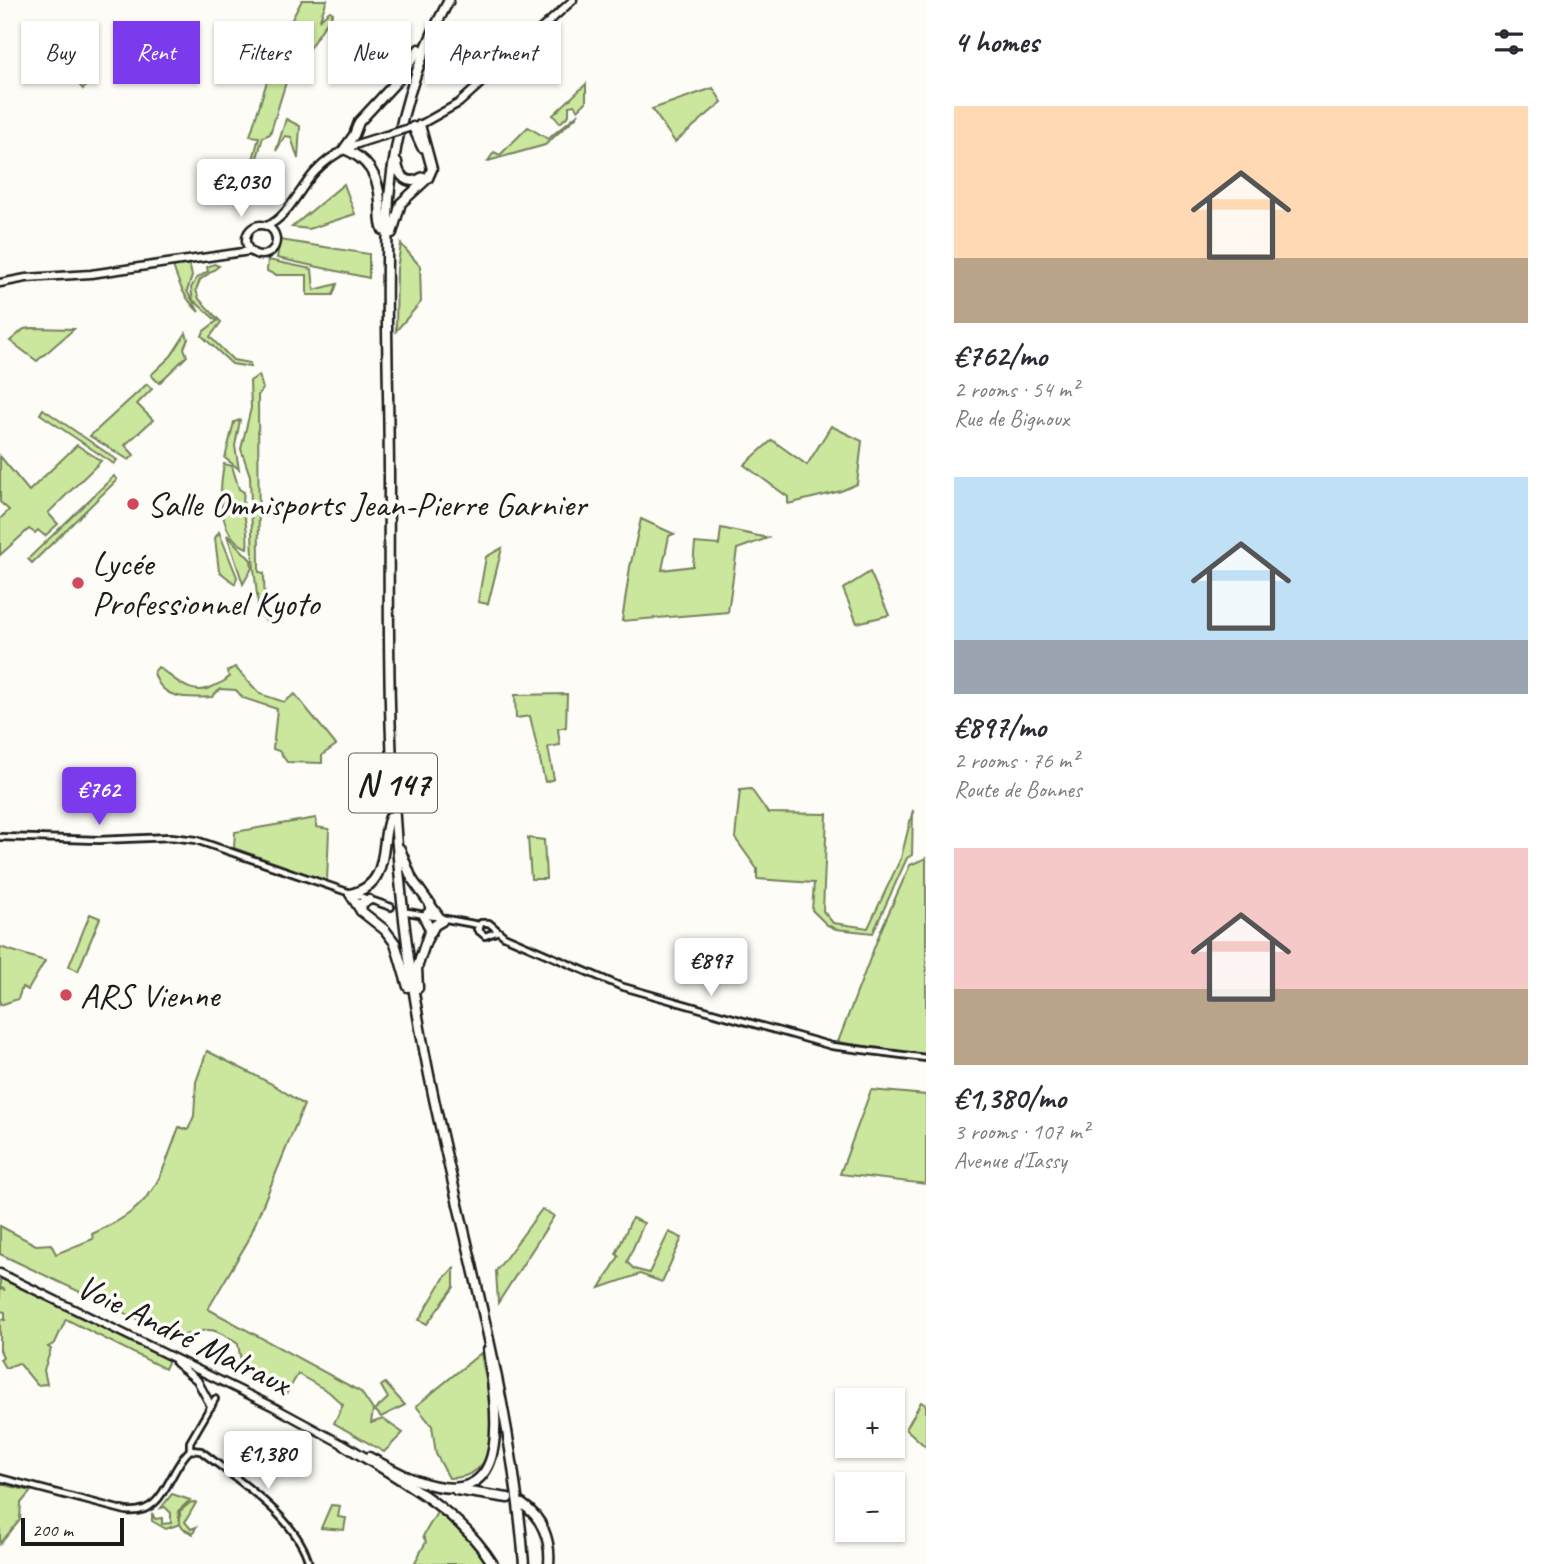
<!DOCTYPE html>
<meta charset="utf-8">
<style>
body{margin:0;font-family:Caveat,sans-serif;background:#f7f7f7;color:#2b2b33;height:100vh;display:flex;flex-direction:column;font-size:26px;white-space:nowrap}
*{box-sizing:border-box;margin:0}
p{font-size:23px;color:#7c7c81}
.icon{flex:none;width:38px;height:38px;fill:none;stroke:currentColor;stroke-width:2;stroke-linecap:round;stroke-linejoin:round}
.map{position:relative;flex:1;overflow:hidden}
.panel{display:flex;flex-direction:column;background:#fff;width:630px}
.panel>*{flex:none}
.top-card{position:absolute;left:21px;top:21px;width:665px;height:63px;display:flex;gap:14px}
.controls{position:absolute;left:835px;top:1388px;display:grid;gap:14px}
.controls a{display:grid;place-items:center;width:70px;height:70px;border-radius:0px;background:#fff;box-shadow:0 2px 5px #0004;font-size:35px}
.scale{position:absolute;left:21px;bottom:18px;width:103px;box-sizing:border-box;padding-left:7px;border:4px solid #1c1c1c;border-top:0;font-size:19px;line-height:24px;white-space:nowrap;color:#1c1c1c;-webkit-text-stroke:5px #fdfcf7;paint-order:stroke}
.price{position:absolute;translate:-50% -60px;padding:0 16px;border-radius:7px;background:#fff;color:#222;font-size:23px;line-height:46px;filter:drop-shadow(0 2px 4px #0008)}
.price::after{content:'';position:absolute;left:50%;top:42px;width:21px;height:16px;margin-left:-10px;background:inherit;clip-path:polygon(0 0,100% 0,50% 100%)}
.price.selected{background:#7c3aed;color:#fff}
ul{padding:0;list-style:none}
li{display:grid;align-content:center;gap:14px;height:371px;padding:0 28px}
li span{display:grid;place-items:center;height:217px;border-radius:0px;color:#555}
li>.icon{margin-inline-start:auto}
span .icon{width:126px;height:126px;fill:#fffc;stroke-width:1}
li b{font-size:30px}
h2{display:flex;justify-content:space-between;align-items:center;height:84px;padding:0 28px;font-size:30px}
.pill{padding:0 24px;border-radius:0px;background:#fff;box-shadow:0 2px 5px #0004;font-size:24px;line-height:63px}
.pill.selected{background:#7c3aed;color:#fff}
main{display:flex;flex:1;min-height:0}
.map>svg:first-child{display:block}
.green{fill:#cbe79d;stroke:#74825c;stroke-width:2}
.lines{fill:none;stroke-linecap:round;stroke-linejoin:round}
.minor-casing{stroke:#1c1c1c;stroke-width:10}
.major-casing{stroke:#1c1c1c;stroke-width:11}
.highway-casing{stroke:#1c1c1c;stroke-width:13}
.minor{stroke:#fdfcf7;stroke-width:4.5}
.major{stroke:#fdfcf7;stroke-width:6}
.highway{stroke:#fdfcf7;stroke-width:8}
.major-bridge-casing{stroke:#1c1c1c;stroke-width:11;stroke-linecap:butt}
.major-bridge{stroke:#fdfcf7;stroke-width:6}
.poi-dot{fill:#d1495b;stroke:#fdfcf7;stroke-width:2.5}
.labels{text-anchor:middle;stroke-width:7;stroke-linejoin:round;paint-order:stroke}
.shield{fill:#fdfcf7;stroke:#605f5e;stroke-width:2}
.shield-label{font-size:33px;font-weight:bold;fill:#1c1c1c}
.poi-label{font-size:35px;fill:#1c1c1c;stroke:#fdfcf7;text-anchor:start}
.street-label{font-size:35px;fill:#1c1c1c;stroke:#fdfcf7}
</style>
<main>
<div class="map">
<svg width="926" height="1564" viewBox="0 0 926 1564">
<rect width="100%" height="100%" fill="#fdfcf7"/>
<filter id="ink" filterUnits="userSpaceOnUse"><feTurbulence type="fractalNoise" baseFrequency=".0143" numOctaves="2"/><feDisplacementMap in="SourceGraphic" scale="14" xChannelSelector="R" yChannelSelector="G"/><feConvolveMatrix kernelMatrix="1 2 1 2 8 2 1 2 1" color-interpolation-filters="sRGB"/></filter>
<g filter="url(#ink)">
<!-- green -->
<g class="green">
<polygon points="302,0 327,0 320,19 330,11 333,13 286,82 270,134 263,137 251,179 248,179 259,137 250,136 278,46"/>
<polygon points="51,40 89,84 83,89 46,46"/>
<polygon points="586,84 586,102 578,110 574,105 569,106 569,115 560,123 553,115"/>
<polygon points="713,88 722,102 675,142 652,109"/>
<polygon points="579,113 576,117 545,145 488,161 494,152 500,155 528,127 548,139"/>
<polygon points="286,119 300,126 298,159 291,137 285,136 276,151"/>
<polygon points="344,184 355,214 309,229 292,227"/>
<polygon points="280,240 369,254 369,278 277,258"/>
<polygon points="401,244 420,266 421,302 396,331 397,269"/>
<polygon points="268,260 312,269 314,290 337,284 333,295 307,295 307,275 275,275 267,271"/>
<path d="M189,263l3,13 -5,15 12,21c-15,-14 -20,-28 -26,-46z"/>
<polygon points="214,264 219,266 200,280 196,290 199,299 221,322 210,337 233,360 250,363 250,367 232,364 202,336 204,331 217,321 193,300 191,288 196,279 208,271 207,267"/>
<polygon points="31,328 74,329 37,361 10,341 24,329"/>
<polygon points="186,333 188,339 184,348 187,356 159,383 151,375 171,356"/>
<polygon points="259,375 263,389 258,395 259,572 264,573 265,620 259,613 253,559 250,476 241,449 251,408 250,381"/>
<polygon points="147,384 152,389 137,404 153,420 125,445 134,455 129,460 90,436"/>
<polygon points="43,409 117,460 114,464 40,414"/>
<polygon points="240,420 235,446 239,469 225,458 234,422"/>
<polygon points="831,426 862,441 857,484 841,491 788,504 788,497 744,465 772,440 807,465"/>
<polygon points="77,445 101,461 48,513 58,524 45,536 38,530 35,533 29,529 0,555 0,519 9,510 0,502 0,456 29,491"/>
<path d="M224,464l8,2 7,23 5,3c-4,19 6,36 3,56 -30,-12 -28,-57 -23,-84z"/>
<polygon points="114,476 117,480 32,563 28,559"/>
<polygon points="641,519 674,534 669,536 662,570 693,566 695,543 719,545 721,528 768,538 737,549 728,612 622,621 630,567"/>
<polygon points="219,532 237,577 235,584 219,571 215,538"/>
<polygon points="227,535 251,560 252,568 243,584"/>
<polygon points="502,548 488,604 478,602 486,557"/>
<polygon points="870,572 889,615 857,623 843,589"/>
<path d="M158,667c19,13 33,31 56,19 7,-4 10,-3 15,-9l-2,-6 8,-4 25,27 24,8 11,-8 41,51 -14,10v8l-35,-1 -8,-11 -6,-2 4,-40 -34,-11 -7,-8 -16,-1 -8,8c-24,1 -51,4 -58,-25z"/>
<polygon points="567,694 566,727 558,729 560,745 548,747 554,779 545,782 530,716 516,718 515,695"/>
<polygon points="751,789 768,813 827,814 823,911 833,923 868,928 901,858 913,810 912,855 907,858 873,933 836,929 827,925 812,910 814,883 757,879 757,869 735,838 740,790"/>
<polygon points="316,818 316,827 329,829 327,881 234,848 235,832"/>
<polygon points="528,838 544,840 546,879 531,879"/>
<polygon points="926,858 926,1055 838,1042 881,930 910,865"/>
<polygon points="90,914 100,918 78,971 69,966"/>
<polygon points="0,947 45,961 28,990 22,987 18,999 0,1005"/>
<path d="M207,1051l67,34 30,20 -56,136 -40,68 153,83 12,18 -2,13 12,-4 20,14 -19,19 -50,-29 9,-18 -14,-13 -31,-18 -13,22 -28,-15 -16,-20 -3,-17c-17,-11 -28,-21 -46,-8l-4,-2 -11,4 -177,-84v-28l36,19 15,-1 5,10 37,-15 -1,-5c62,-28 65,-47 87,-107l9,3 6,-14 2,-34z"/>
<polygon points="871,1090 926,1095 926,1184 840,1174"/>
<polygon points="542,1209 554,1216 498,1303 496,1271"/>
<polygon points="632,1218 644,1223 627,1262 634,1269 649,1273 669,1232 682,1238 662,1282 640,1274 600,1288 619,1256 616,1254"/>
<polygon points="454,1268 454,1287 427,1324 419,1320 444,1278"/>
<polygon points="0,1278 169,1360 165,1369 66,1319 55,1343 48,1347 51,1349 44,1370 47,1384 37,1385 19,1363 5,1368 0,1359 3,1357 0,1350 0,1319 5,1320 5,1312 0,1311 0,1289 5,1290 0,1287"/>
<path d="M481,1353c6,39 33,125 -32,125l-13,-24 -4,-28 -16,-20z"/>
<polygon points="385,1383 405,1405 381,1417 375,1410 388,1398 381,1386"/>
<polygon points="921,1402 926,1405 926,1447 906,1429"/>
<polygon points="0,1484 31,1491 21,1503 20,1520 0,1544"/>
<polygon points="172,1494 190,1500 178,1511 180,1523 180,1511 191,1502 196,1503 185,1522 191,1529 196,1527 193,1534 183,1529 180,1524 166,1529 152,1521 152,1513 155,1519 162,1518 162,1524 171,1523 171,1513 165,1507 161,1508"/>
<polygon points="331,1505 340,1506 338,1517 346,1518 344,1530 321,1528"/>
<polygon points="439,1509 469,1538 487,1564 414,1564 426,1542 423,1536"/>
</g>
<g class="lines">
<defs>
<g id="minor">
<polyline points="0,837 99,840 171,837 196,840 391,907"/>
<polyline points="408,912 479,925"/>
<polyline points="477,929 485,936 496,932"/>
<polyline points="479,931 481,923 489,923 504,936 620,986 832,1046 926,1058"/>
<path d="M190,1450l11,1c35,28 98,68 108,113"/>
<path d="M0,1478l126,33c40,5 41,-40 64,-61v-8l25,-43"/>
</g>
<g id="major">
<polyline points="418,126 459,103 573,0"/>
<circle cx="261" cy="240" r="15"/>
<path d="M267,226c21,-9 33,-38 48,-54 19,-21 42,-29 68,-36"/>
<polyline points="0,283 26,278 91,274 250,251"/>
<polyline points="0,1273 272,1406 344,1445"/>
<polyline points="176,1363 197,1380 211,1406"/>
</g>
<g id="highway">
<path d="M449,0c-34,62 -53,127 -60,197 -5,95 0,190 0,285 -1,163 -2,328 22,491 29,199 98,389 113,591"/>
<polyline points="413,127 422,147"/>
<path d="M397,162c1,14 11,25 26,15"/>
<path d="M383,230c-4,-9 -2,-19 -3,-28 -1,-26 -13,-44 -36,-53l10,-14 5,-13 39,-42 21,-31"/>
<polyline points="392,233 401,203 428,178 432,169 420,125"/>
<path d="M390,817c-11,24 3,67 -40,77l11,17 24,19 10,13 13,44"/>
<polyline points="400,849 412,879 442,921 435,925 427,939"/>
<polyline points="361,911 362,903 369,900"/>
<polyline points="418,988 417,968 430,929 424,917 430,911 430,903"/>
<path d="M344,1445c53,33 115,64 149,119"/>
<path d="M369,1457c16,8 32,18 49,24 100,35 77,-75 70,-131"/>
<polyline points="456,1490 508,1498"/>
<path d="M522,1504c20,13 29,36 27,60"/>
</g>
</defs>
<!-- minor casing -->
<use href="#minor" class="minor-casing"/>
<!-- major casing -->
<use href="#major" class="major-casing"/>
<!-- highway casing -->
<use href="#highway" class="highway-casing"/>
<!-- minor -->
<use href="#minor" class="minor"/>
<!-- major -->
<use href="#major" class="major"/>
<!-- highway -->
<use href="#highway" class="highway"/>
<defs>
<polyline id="major-bridge" points="383,136 409,128"/>
</defs>
<!-- major-bridge casing -->
<use href="#major-bridge" class="major-bridge-casing"/>
<!-- major-bridge -->
<use href="#major-bridge" class="major-bridge"/>
</g>
</g>
<!-- markers -->
<g class="poi-dot">
<circle cx="133" cy="504" r="7"/>
<circle cx="78" cy="583" r="7"/>
<circle cx="66" cy="995" r="7"/>
</g>
<g class="labels">
<!-- shield labels -->
<rect class="shield" x="349" y="753.5" width="88" height="59" rx="5"/>
<g class="shield-label">
<text x="393" y="795">N 147</text>
</g>
<!-- poi labels -->
<g class="poi-label">
<text x="147" y="516">Salle Omnisports Jean-Pierre Garnier</text>
<text x="92" y="575">Lycée<tspan x="92" dy="40">Professionnel Kyoto</tspan></text>
<text x="80" y="1007">ARS Vienne</text>
</g>
<!-- street labels -->
<g class="street-label">
<text transform="translate(184 1334) rotate(26)" y="12">Voie André Malraux</text>
</g>
</g>
</svg>
<div class="controls">
<a>+</a>
<a>−</a>
</div>
<div class="scale">200 m</div>
<b class="price" style="left:241px;top:219px">€2,030</b>
<b class="price selected" style="left:99px;top:827px">€762</b>
<b class="price" style="left:711px;top:998px">€897</b>
<b class="price" style="left:268px;top:1491px">€1,380</b>
<div class="top-card">
<a class="pill">Buy</a>
<a class="pill selected">Rent</a>
<a class="pill">Filters</a>
<a class="pill">New</a>
<a class="pill">Apartment</a>
</div>
</div>
<section class="panel">
<h2>4 homes<svg class="icon" aria-label="filters" viewBox="0 0 24 24"><path d="M4 7h16M4 17h16"/><circle cx="9" cy="7" r="2"/><circle cx="15" cy="17" r="2"/></svg></h2>
<ul>
<li><span style="background:linear-gradient(#ffd9b3 70%,#b9a48a 0)"><svg class="icon" aria-label="home" viewBox="0 0 24 24"><path d="M3 11l9-7 9 7M6 9v11h12V9"/></svg></span><div><b>€762/mo</b><p>2 rooms · 54 m²</p><p>Rue de Bignoux</p></div></li>
<li><span style="background:linear-gradient(#bfe0f5 75%,#9aa5b1 0)"><svg class="icon" aria-label="home" viewBox="0 0 24 24"><path d="M3 11l9-7 9 7M6 9v11h12V9"/></svg></span><div><b>€897/mo</b><p>2 rooms · 76 m²</p><p>Route de Bonnes</p></div></li>
<li><span style="background:linear-gradient(#f6c9c9 65%,#b9a48a 0)"><svg class="icon" aria-label="home" viewBox="0 0 24 24"><path d="M3 11l9-7 9 7M6 9v11h12V9"/></svg></span><div><b>€1,380/mo</b><p>3 rooms · 107 m²</p><p>Avenue d'Iassy</p></div></li>
</ul>
</section>
</main>
